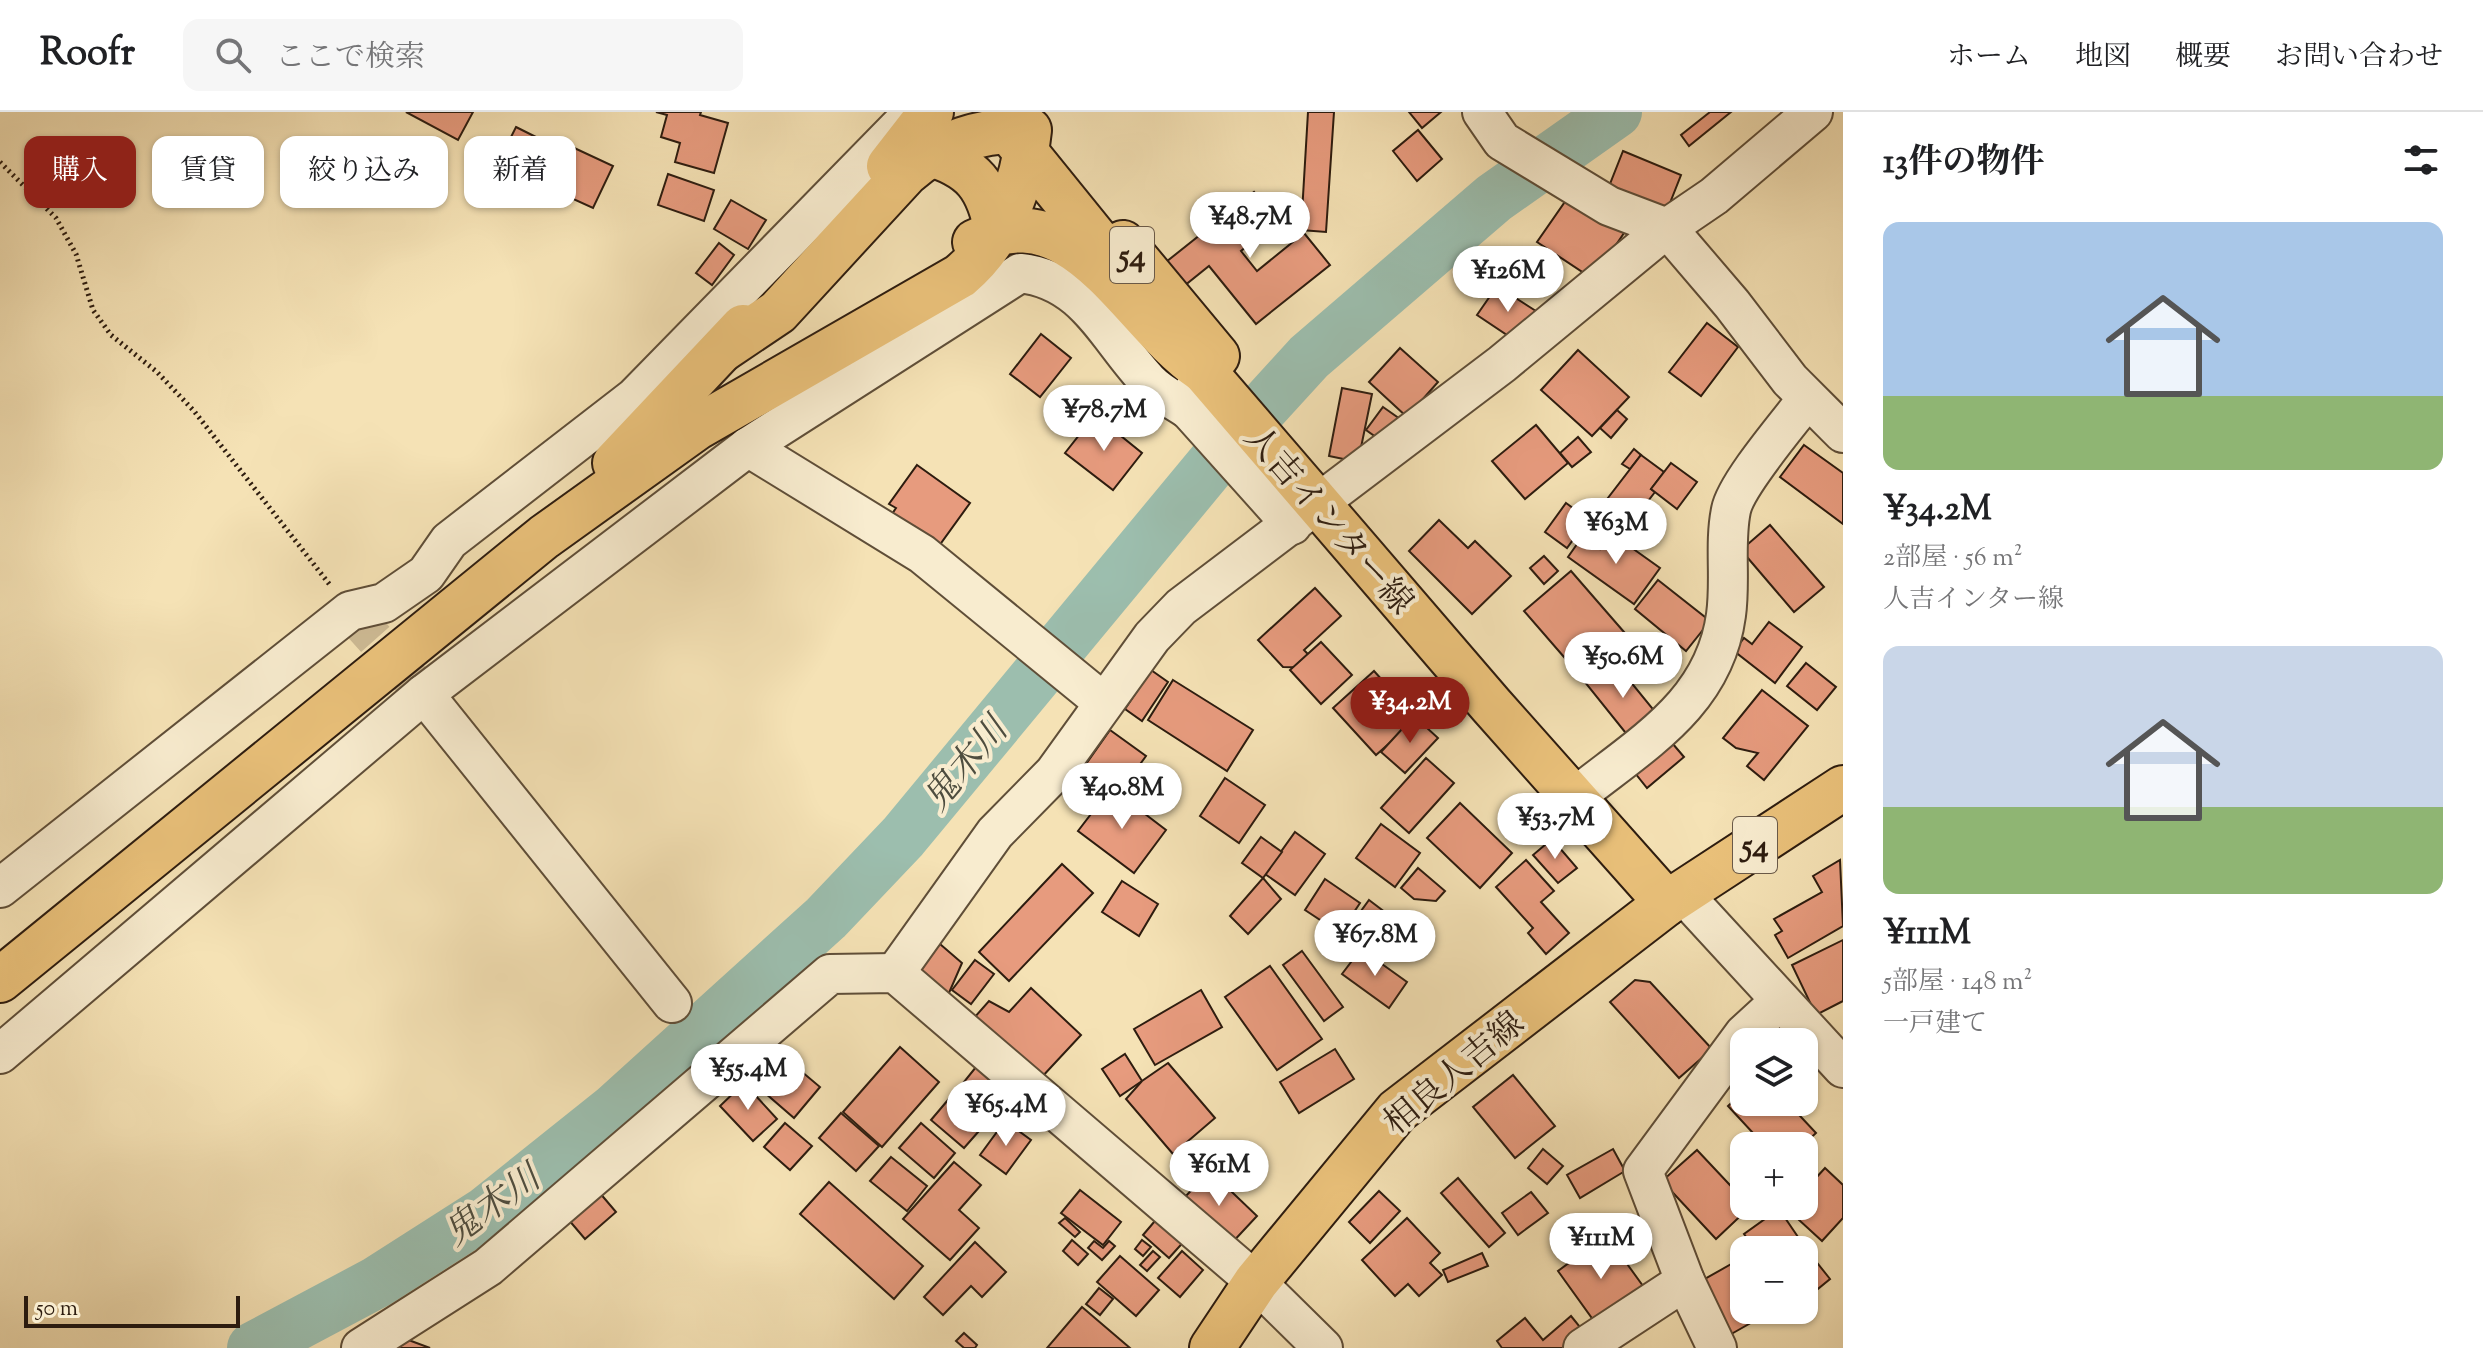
<!DOCTYPE html>
<html lang="ja">
<meta charset="utf-8">
<style>
body{margin:0;font-family:"Sorts Mill Goudy","Noto Serif JP",serif;background:#f6f6f6;color:#202124;height:100vh;display:flex;flex-direction:column;font-size:30px;white-space:nowrap}
*{box-sizing:border-box;margin:0}
p{font-size:26px;color:#757577}
.icon{flex:none;width:44px;height:44px;fill:none;stroke:currentColor;stroke-width:2;stroke-linecap:round;stroke-linejoin:round}
.map{position:relative;flex:1;overflow:hidden}
.drawer{display:flex;flex-direction:column;background:#fff;width:640px}
.drawer>*{flex:none}
.top-card{position:absolute;left:24px;top:24px;width:760px;height:72px;display:flex;gap:16px}
.fabs{position:absolute;left:1730px;top:916px;display:grid;gap:16px}
.fabs a{display:grid;place-items:center;width:88px;height:88px;border-radius:16px;background:#fff;box-shadow:0 2px 6px #0004;font-size:40px}
.scale{position:absolute;left:24px;bottom:20px;width:216px;box-sizing:border-box;padding-left:8px;border:4px solid #2d1c0f;border-top:0;font-size:22px;line-height:28px;white-space:nowrap;color:#2d1c0f;-webkit-text-stroke:6px #f8eccf;paint-order:stroke}
.price{position:absolute;translate:-50% -68px;padding:0 18px;border-radius:28px;background:#fff;color:#222;font-size:26px;line-height:52px;filter:drop-shadow(0 2px 4px #0008)}
.price::after{content:'';position:absolute;left:50%;top:48px;width:24px;height:18px;margin-left:-12px;background:inherit;clip-path:polygon(0 0,100% 0,50% 100%)}
.price.on{background:#8f2418;color:#fff}
ul{padding:0;list-style:none}
li{display:grid;align-content:center;gap:16px;height:424px;padding:0 40px}
li span{display:grid;place-items:center;height:248px;border-radius:16px;color:#555}
li>.icon{margin-inline-start:auto}
span .icon{width:144px;height:144px;fill:#fffc;stroke-width:1}
li b{font-size:34px}
h2{display:flex;justify-content:space-between;align-items:center;height:96px;padding:0 40px;font-size:34px}
.tag{padding:0 28px;border-radius:16px;background:#fff;box-shadow:0 2px 6px #0004;font-size:28px;line-height:72px}
.tag.on{background:#8f2418;color:#fff}
header{display:flex;align-items:center;gap:48px;box-sizing:border-box;height:112px;padding:0 40px;background:#fff;border-bottom:2px solid #e0e0e0}
header strong{font-size:38px}
nav{display:flex;gap:44px;margin-inline-start:auto;font-size:28px}
.search{width:560px;height:72px;background:#f6f6f6;display:flex;align-items:center;gap:20px;box-sizing:border-box;padding:0 28px;border-radius:16px;color:#757577;font-size:30px}
main{display:flex;flex:1;min-height:0}
.map>svg:first-child{display:block}
.lines{fill:none;stroke-linecap:round;stroke-linejoin:round}
.river{stroke:#9cbeae;stroke-width:52}
.building{fill:#e79b7e;stroke:#2d1c0f;stroke-width:2}
.minor-tunnel{stroke:#cdba94;stroke-width:38;stroke-dasharray:38 19;stroke-linecap:butt}
.minor-casing{stroke:#5f4e38;stroke-width:42}
.major-casing{stroke:#2d1c0f;stroke-width:48}
.highway-casing{stroke:#2d1c0f;stroke-width:48}
.path{stroke:#2d1c0f;stroke-width:5;stroke-dasharray:2 4;stroke-linecap:butt}
.minor{stroke:#f8eccf;stroke-width:38}
.major{stroke:#eac17a;stroke-width:44}
.highway{stroke:#eac17a;stroke-width:44}
.labels{text-anchor:middle;stroke-width:8;stroke-linejoin:round;paint-order:stroke}
.shield{fill:#f8eccf;stroke:#6a5a49;stroke-width:2}
.shield-label{font-size:32px;font-weight:bold;fill:#2d1c0f}
.street-label{font-size:34px;fill:#2d1c0f;stroke:#f8eccf}
.water-label{font-size:36px;font-style:italic;fill:#4e4d3f;stroke:#f8eccf}
</style>
<header>
<strong>Roofr</strong>
<div class="search"><svg class="icon" aria-label="search" viewBox="0 0 24 24"><circle cx="10" cy="10" r="6"/><path d="M15 15l6 6"/></svg>ここで検索</div>
<nav><a>ホーム</a><a>地図</a><a>概要</a><a>お問い合わせ</a></nav>
</header>
<main>
<div class="map">
<svg width="1843" height="1236" viewBox="0 0 1843 1236">
<rect width="100%" height="100%" fill="#f5e2b5"/>
<filter id="stains"><feTurbulence type="fractalNoise" baseFrequency=".0025" numOctaves="4"/><feColorMatrix values="0 0 0 0 .2 0 0 0 0 .09 0 0 0 0 .02 0 0 0 .5 -.17"/></filter>
<radialGradient id="worn" r=".72"><stop offset=".6" stop-color="#630" stop-opacity="0"/><stop offset="1" stop-color="#630" stop-opacity=".3"/></radialGradient>
<g class="lines">
<!-- river -->
<polyline class="river" points="253,1236 377,1170 485,1101 615,997 826,806 903,725 1216,347 1309,245 1494,86 1616,0"/>
</g>
<!-- building -->
<g class="building">
<polygon points="406,0 473,0 458,28"/>
<polygon points="656,0 701,0 700,3 728,11 714,61 675,50 680,31 661,25 667,3"/>
<polygon points="1308,0 1334,0 1326,120 1301,118"/>
<polygon points="1409,0 1441,0 1422,16"/>
<polygon points="1710,0 1731,0 1689,34 1681,23"/>
<polygon points="516,15 550,32 537,62 501,45"/>
<polygon points="1418,18 1442,47 1417,69 1393,39"/>
<polygon points="555,27 613,54 593,96 549,76 556,60 542,53"/>
<polygon points="1623,39 1681,63 1666,101 1608,77"/>
<polygon points="668,62 714,78 704,109 658,93"/>
<polygon points="1254,80 1278,109 1241,139 1257,159 1304,121 1330,153 1256,212 1209,154 1184,174 1166,150"/>
<polygon points="1569,84 1624,121 1593,167 1537,130"/>
<polygon points="731,88 766,108 748,137 714,117"/>
<polygon points="719,131 734,143 712,173 696,161"/>
<polygon points="1497,174 1539,201 1519,231 1477,203"/>
<polygon points="1707,211 1738,235 1701,284 1669,260"/>
<polygon points="1041,222 1071,246 1040,285 1010,262"/>
<polygon points="1400,236 1438,270 1407,305 1369,270"/>
<polygon points="1578,238 1629,285 1592,324 1541,278"/>
<polygon points="1342,276 1372,282 1358,350 1329,344"/>
<polygon points="1383,295 1400,307 1383,330 1366,318"/>
<polygon points="1617,298 1627,307 1611,326 1600,316"/>
<polygon points="1095,303 1142,341 1113,378 1065,341"/>
<polygon points="1536,313 1568,351 1525,387 1492,349"/>
<polygon points="1578,325 1591,340 1572,355 1560,341"/>
<polygon points="1804,333 1843,361 1843,412 1780,365"/>
<polygon points="1634,337 1641,343 1630,357 1622,352"/>
<polygon points="1641,343 1664,360 1651,377 1655,380 1628,415 1601,395"/>
<polygon points="1671,351 1697,370 1677,397 1651,377"/>
<polygon points="917,353 970,391 936,438 890,405 896,396 889,392"/>
<polygon points="1566,391 1588,407 1567,436 1545,420"/>
<polygon points="1439,408 1468,436 1475,429 1511,464 1472,502 1409,439"/>
<polygon points="1770,413 1824,475 1794,500 1741,438"/>
<polygon points="1611,421 1660,456 1634,492 1568,445 1582,425 1600,437"/>
<polygon points="1544,444 1558,459 1544,472 1530,456"/>
<polygon points="1571,459 1624,520 1577,560 1524,499"/>
<polygon points="1658,468 1710,509 1686,539 1635,497"/>
<polygon points="1315,476 1341,504 1304,538 1321,556 1283,555 1258,528"/>
<polygon points="1769,510 1802,535 1775,571 1734,539 1744,526 1752,532"/>
<polygon points="1321,530 1352,563 1321,592 1290,558"/>
<polygon points="1612,547 1661,607 1633,630 1584,569"/>
<polygon points="1806,551 1836,575 1817,598 1787,574"/>
<polygon points="1151,558 1168,570 1142,609 1125,597"/>
<polygon points="1374,559 1417,607 1376,643 1333,596"/>
<polygon points="1173,568 1253,618 1227,659 1148,608"/>
<polygon points="1762,578 1808,614 1764,668 1747,654 1758,641 1736,636 1723,626"/>
<polygon points="1414,604 1438,626 1405,661 1381,640"/>
<polygon points="1110,618 1146,644 1110,694 1074,669"/>
<polygon points="1667,625 1684,645 1647,676 1631,656"/>
<polygon points="1426,646 1454,671 1409,721 1381,696"/>
<polygon points="1225,666 1265,693 1239,731 1200,704"/>
<polygon points="1111,676 1166,718 1134,761 1078,719"/>
<polygon points="1460,691 1512,741 1480,776 1427,726"/>
<polygon points="1381,712 1420,741 1395,775 1356,746"/>
<polygon points="1295,720 1325,742 1295,783 1265,762"/>
<polygon points="1261,725 1282,740 1263,766 1242,751"/>
<polygon points="1552,727 1577,756 1558,771 1533,743"/>
<polygon points="1526,748 1554,779 1541,790 1569,821 1546,842 1528,821 1533,816 1496,775"/>
<polygon points="1840,748 1843,814 1788,846 1775,823 1782,819 1774,807 1822,780 1813,764"/>
<polygon points="1062,752 1093,781 1009,869 979,840"/>
<polygon points="1418,756 1445,779 1436,789 1414,787 1401,776"/>
<polygon points="1263,766 1281,787 1248,822 1230,804"/>
<polygon points="1325,767 1360,791 1340,821 1305,798"/>
<polygon points="1122,769 1158,792 1139,824 1102,800"/>
<polygon points="1369,788 1390,804 1369,832 1348,817"/>
<polygon points="933,826 962,851 945,890 907,858"/>
<polygon points="1843,828 1843,889 1816,903 1792,853"/>
<polygon points="1361,837 1407,870 1389,896 1342,862"/>
<polygon points="1302,839 1343,895 1324,909 1283,853"/>
<polygon points="975,848 994,862 971,892 952,878"/>
<polygon points="1270,854 1322,927 1277,958 1225,885"/>
<polygon points="1635,868 1650,870 1712,937 1679,966 1610,890"/>
<polygon points="1031,876 1081,923 1040,967 974,906 989,889 1009,900"/>
<polygon points="1201,878 1222,915 1155,953 1134,917"/>
<polygon points="900,935 939,970 882,1035 843,1000"/>
<polygon points="1335,937 1354,967 1299,1001 1280,970"/>
<polygon points="776,938 820,975 794,1006 750,968"/>
<polygon points="1125,942 1142,969 1120,984 1102,957"/>
<polygon points="1168,951 1215,1006 1173,1042 1126,987 1142,969"/>
<polygon points="976,955 1011,984 990,1010 955,981"/>
<polygon points="1513,963 1555,1014 1515,1046 1473,995"/>
<polygon points="744,971 777,1007 753,1029 720,994"/>
<polygon points="1744,979 1744,990 1787,990 1816,1021 1802,1034 1765,1034 1728,994"/>
<polygon points="953,982 986,1011 964,1036 931,1008"/>
<polygon points="841,1001 879,1034 856,1059 819,1026"/>
<polygon points="1005,1009 1031,1028 1006,1062 980,1043"/>
<polygon points="785,1011 812,1034 790,1058 764,1035"/>
<polygon points="921,1011 955,1041 934,1066 899,1036"/>
<polygon points="1543,1037 1563,1054 1547,1072 1528,1056"/>
<polygon points="1613,1037 1625,1059 1580,1086 1567,1063"/>
<polygon points="1697,1038 1744,1088 1744,1094 1750,1095 1716,1127 1662,1069"/>
<polygon points="891,1045 927,1074 907,1099 870,1069"/>
<polygon points="954,1050 981,1073 959,1098 979,1116 950,1148 903,1107"/>
<polygon points="1825,1056 1843,1073 1843,1106 1822,1129 1787,1097 1804,1094 1804,1079"/>
<polygon points="1210,1059 1257,1104 1229,1134 1181,1089"/>
<polygon points="1458,1066 1505,1121 1489,1135 1441,1081"/>
<polygon points="829,1070 923,1154 894,1187 800,1102"/>
<polygon points="1080,1078 1121,1110 1103,1133 1061,1101"/>
<polygon points="1379,1079 1400,1099 1370,1131 1349,1110"/>
<polygon points="599,1080 616,1100 585,1127 568,1107"/>
<polygon points="1531,1080 1548,1101 1518,1123 1502,1101"/>
<polygon points="1779,1097 1798,1125 1780,1138 1756,1138 1744,1122"/>
<polygon points="1160,1103 1187,1126 1169,1146 1143,1123"/>
<polygon points="1065,1106 1080,1120 1075,1125 1059,1111"/>
<polygon points="1407,1106 1440,1141 1430,1151 1442,1163 1419,1184 1408,1172 1395,1184 1362,1148"/>
<polygon points="1072,1128 1088,1142 1078,1153 1063,1139"/>
<polygon points="1142,1128 1151,1135 1143,1144 1135,1137"/>
<polygon points="1094,1129 1103,1136 1109,1129 1115,1134 1102,1148 1088,1136"/>
<polygon points="975,1130 1006,1160 982,1185 971,1174 943,1203 924,1185"/>
<polygon points="1612,1131 1643,1174 1594,1209 1558,1159 1581,1142 1586,1150"/>
<polygon points="1803,1133 1830,1167 1808,1185 1804,1180 1804,1138 1797,1138"/>
<polygon points="1153,1139 1160,1145 1147,1159 1140,1153"/>
<polygon points="1182,1139 1203,1158 1180,1185 1158,1166"/>
<polygon points="1482,1141 1488,1154 1448,1170 1443,1158"/>
<polygon points="1120,1144 1159,1178 1136,1204 1097,1170"/>
<polygon points="1740,1147 1744,1154 1744,1198 1770,1200 1726,1225 1696,1172"/>
<polygon points="1099,1176 1113,1187 1100,1203 1086,1192"/>
<polygon points="1082,1195 1130,1236 1047,1236"/>
<polygon points="1571,1204 1584,1220 1565,1236 1502,1236 1497,1229 1525,1206 1543,1228"/>
<polygon points="964,1221 977,1233 975,1236 964,1236 956,1229"/>
<polygon points="395,1223 430,1236 390,1236"/>
</g>
<g class="lines">
<!-- minor-tunnel -->
<polyline class="minor-tunnel" points="350,499 424,582"/>
<defs>
<g id="minor">
<polyline points="1482,0 1502,29 1609,94 1667,116 1732,192 1790,268 1843,321"/>
<polyline points="1189,298 1292,413"/>
<polyline points="748,335 922,442 1103,590"/>
<polyline points="424,582 672,891"/>
<path d="M1589,674c62,-48 126,-88 137,-171 5,-35 -2,-71 5,-105 5,-26 58,-87 76,-111"/>
<polyline points="0,776 350,499 384,491 426,462 449,429 635,285 902,12"/>
<polyline points="1682,781 1843,956"/>
<polyline points="895,861 995,721 1054,661 1152,525 1181,495 1502,252 1667,116 1714,84 1813,0"/>
<path d="M0,942l424,-360 324,-247 272,-174c66,7 87,65 128,108 11,12 28,20 41,29l12,-41 16,-13"/>
<polyline points="361,1236 488,1155 830,862 895,861 1256,1170 1323,1236"/>
<polyline points="1583,1236 1685,1169"/>
<polyline points="1717,1236 1685,1169 1643,1059 1744,922 1768,900"/>
</g>
<g id="major">
<polyline points="1007,17 1130,169"/>
<polyline points="1123,131 1217,244"/>
<polyline points="1178,229 1491,593 1667,791"/>
<polyline points="1212,1236 1256,1170 1397,999 1667,791 1843,676"/>
</g>
<g id="highway">
<path d="M928,41c46,14 60,33 69,78"/>
<polyline points="889,54 931,0"/>
<path d="M975,130c101,-51 156,80 226,127"/>
<polyline points="615,351 743,215"/>
<path d="M0,868l544,-443 152,-109 264,-152c42,-35 63,-92 69,-146 -49,0 -86,11 -123,43l-128,139 -55,37"/>
</g>
</defs>
<!-- minor casing -->
<use href="#minor" class="minor-casing"/>
<!-- major casing -->
<use href="#major" class="major-casing"/>
<!-- highway casing -->
<use href="#highway" class="highway-casing"/>
<!-- path -->
<polyline class="path" points="0,50 56,106 76,142 93,198 111,223 157,260 194,299 330,473"/>
<!-- minor -->
<use href="#minor" class="minor"/>
<!-- major -->
<use href="#major" class="major"/>
<!-- highway -->
<use href="#highway" class="highway"/>
</g>
<g class="labels">
<!-- shield labels -->
<g class="shield">
<rect x="1110" y="115" width="44" height="56" rx="6"/>
<rect x="1733" y="705" width="44" height="56" rx="6"/>
</g>
<g class="shield-label">
<text x="1132" y="154">54</text>
<text x="1755" y="744">54</text>
</g>
<!-- street labels -->
<g class="street-label">
<text transform="translate(1330 407) rotate(49)" y="12">人吉インター線</text>
<text transform="translate(1453 960) rotate(-40)" y="12">相良人吉線</text>
</g>
<!-- water labels -->
<g class="water-label">
<text transform="translate(964 651) rotate(-50)" y="13">鬼木川</text>
<text transform="translate(491 1092) rotate(-36)" y="13">鬼木川</text>
</g>
</g>
<rect width="100%" height="100%" filter="url(#stains)"/>
<rect width="100%" height="100%" fill="url(#worn)"/>
</svg>
<div class="fabs">
<a><svg class="icon" aria-label="layers" viewBox="0 0 24 24"><path d="M12 4l9 5-9 5-9-5zM3 14l9 5 9-5"/></svg></a>
<a>+</a>
<a>−</a>
</div>
<div class="scale">50 m</div>
<b class="price" style="left:1250px;top:148px">¥48.7M</b>
<b class="price" style="left:1508px;top:202px">¥126M</b>
<b class="price" style="left:1104px;top:341px">¥78.7M</b>
<b class="price" style="left:1616px;top:454px">¥63M</b>
<b class="price" style="left:1623px;top:588px">¥50.6M</b>
<b class="price on" style="left:1410px;top:633px">¥34.2M</b>
<b class="price" style="left:1122px;top:719px">¥40.8M</b>
<b class="price" style="left:1555px;top:749px">¥53.7M</b>
<b class="price" style="left:1375px;top:866px">¥67.8M</b>
<b class="price" style="left:748px;top:1000px">¥55.4M</b>
<b class="price" style="left:1006px;top:1036px">¥65.4M</b>
<b class="price" style="left:1219px;top:1096px">¥61M</b>
<b class="price" style="left:1601px;top:1169px">¥111M</b>
<div class="top-card">
<a class="tag on">購入</a>
<a class="tag">賃貸</a>
<a class="tag">絞り込み</a>
<a class="tag">新着</a>
</div>
</div>
<section class="drawer">
<h2>13件の物件<svg class="icon" aria-label="filters" viewBox="0 0 24 24"><path d="M4 7h16M4 17h16"/><circle cx="9" cy="7" r="2"/><circle cx="15" cy="17" r="2"/></svg></h2>
<ul>
<li><span style="background:linear-gradient(#a9c7e8 70%,#8fb573 0)"><svg class="icon" aria-label="home" viewBox="0 0 24 24"><path d="M3 11l9-7 9 7M6 9v11h12V9"/></svg></span><div><b>¥34.2M</b><p>2部屋 · 56 m²</p><p>人吉インター線</p></div></li>
<li><span style="background:linear-gradient(#c9d6e8 65%,#8fb573 0)"><svg class="icon" aria-label="home" viewBox="0 0 24 24"><path d="M3 11l9-7 9 7M6 9v11h12V9"/></svg></span><div><b>¥111M</b><p>5部屋 · 148 m²</p><p>一戸建て</p></div></li>
</ul>
</section>
</main>
